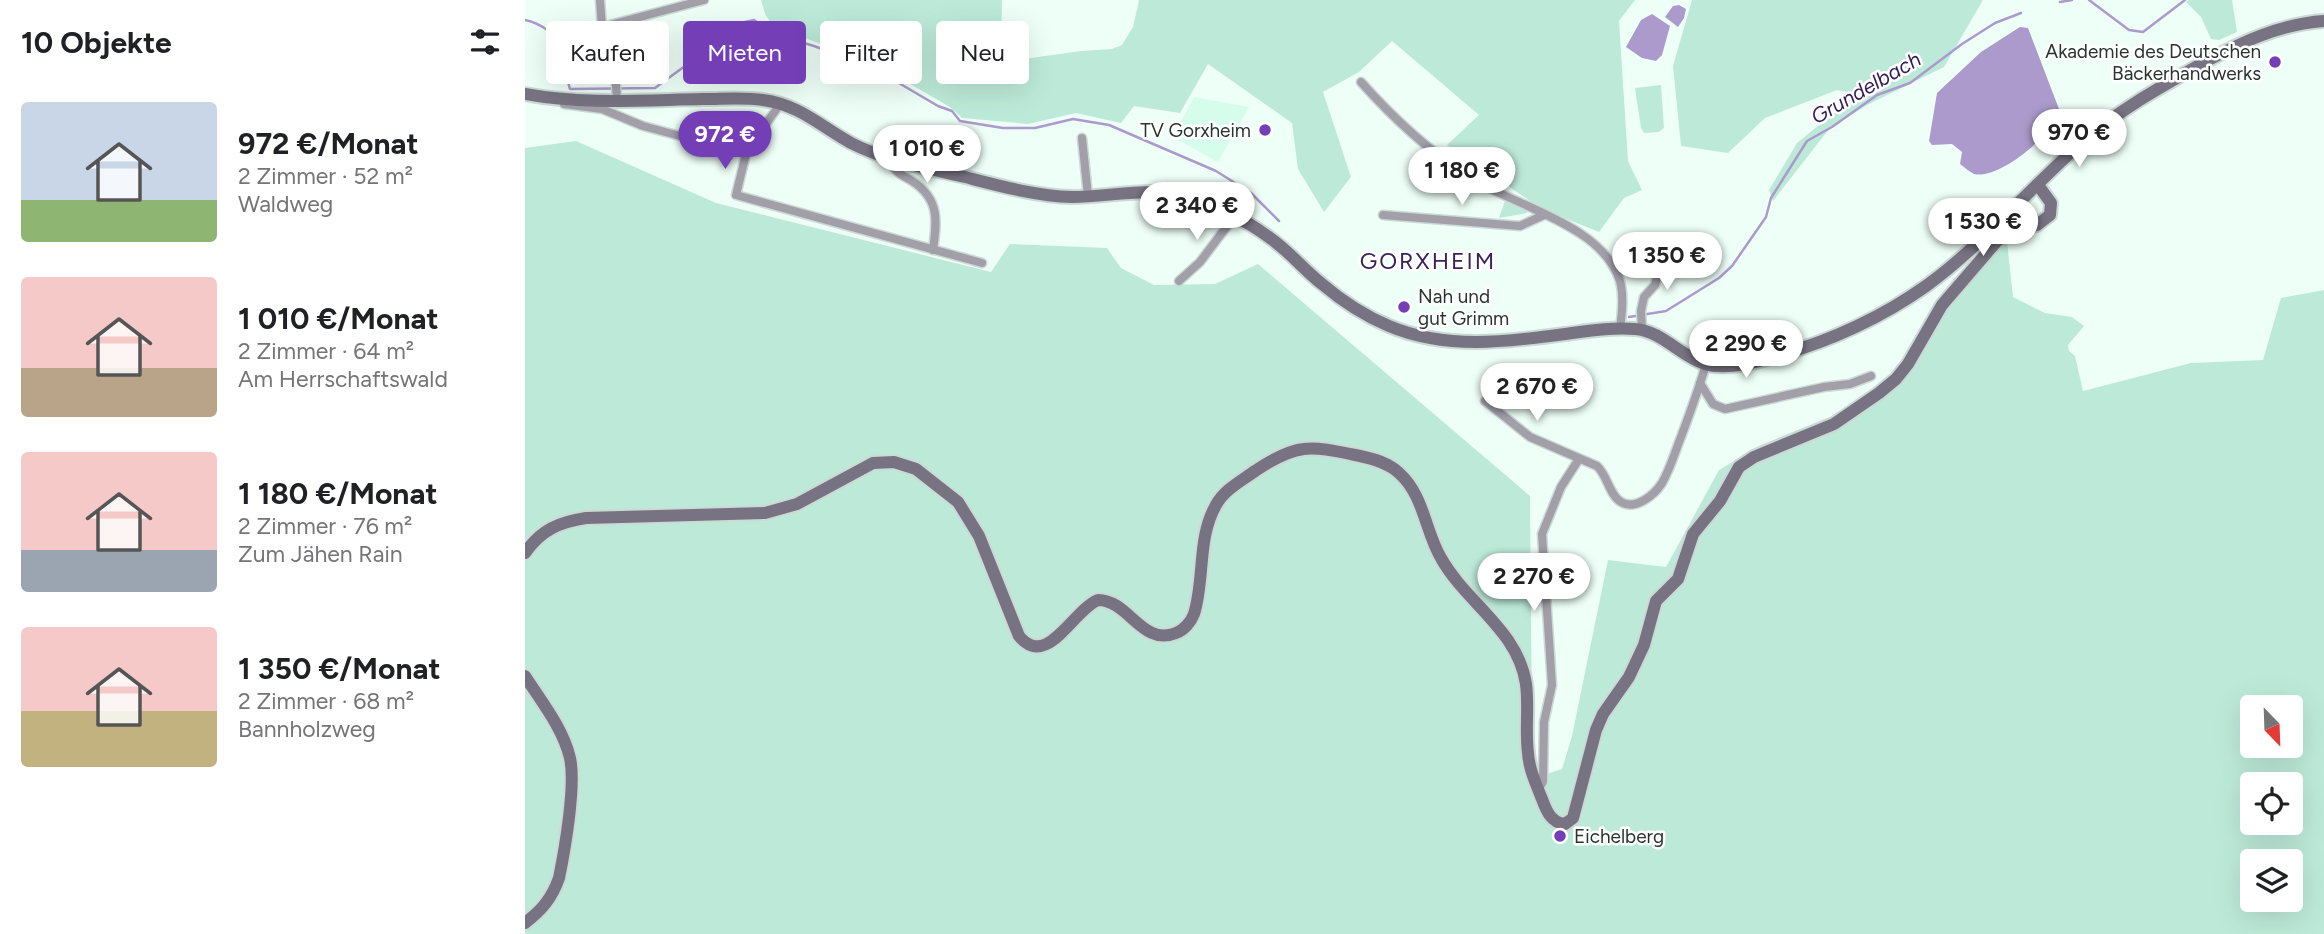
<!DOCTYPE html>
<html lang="de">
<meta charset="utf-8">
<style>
body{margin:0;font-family:Figtree,sans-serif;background:#f2f2f2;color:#202124;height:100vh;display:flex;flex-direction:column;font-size:26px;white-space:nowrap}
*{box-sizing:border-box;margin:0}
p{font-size:23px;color:#757577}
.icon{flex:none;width:38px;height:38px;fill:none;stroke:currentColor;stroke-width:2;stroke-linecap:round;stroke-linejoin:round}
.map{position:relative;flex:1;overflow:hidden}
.sheet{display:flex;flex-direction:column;background:#fff;width:525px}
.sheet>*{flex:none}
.banner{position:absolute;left:21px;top:21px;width:665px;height:63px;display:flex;gap:14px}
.needle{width:46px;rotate:157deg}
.fabs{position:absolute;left:1715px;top:695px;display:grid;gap:14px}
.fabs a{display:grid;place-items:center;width:63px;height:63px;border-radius:7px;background:#fff;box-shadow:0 7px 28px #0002;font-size:35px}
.price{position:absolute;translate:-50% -60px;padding:0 16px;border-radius:24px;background:#fff;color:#222;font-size:23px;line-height:46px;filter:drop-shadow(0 2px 4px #0008)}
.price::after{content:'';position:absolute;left:50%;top:42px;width:21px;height:16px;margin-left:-10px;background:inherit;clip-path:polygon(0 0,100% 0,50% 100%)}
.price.current{background:#743fb6;color:#fff}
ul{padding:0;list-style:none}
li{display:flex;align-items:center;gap:21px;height:175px;padding:0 21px}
li span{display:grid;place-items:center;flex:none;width:196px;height:140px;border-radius:7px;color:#555}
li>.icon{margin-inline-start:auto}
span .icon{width:84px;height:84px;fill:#fffc;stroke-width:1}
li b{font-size:30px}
h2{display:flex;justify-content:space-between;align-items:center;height:84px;padding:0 21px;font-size:30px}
.chip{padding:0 24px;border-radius:7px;background:#fff;box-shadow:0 7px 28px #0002;font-size:24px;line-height:63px}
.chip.current{background:#743fb6;color:#fff}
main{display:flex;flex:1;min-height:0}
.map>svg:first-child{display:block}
.built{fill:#d6fcec}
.green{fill:#bdead8;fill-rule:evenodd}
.water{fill:#ab9acb}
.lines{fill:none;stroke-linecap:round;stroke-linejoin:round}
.stream{stroke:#ab9acb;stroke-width:2.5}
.street-casing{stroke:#cbdad4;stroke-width:11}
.secondary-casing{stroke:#cbdad4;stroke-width:16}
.street{stroke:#a29fa9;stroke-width:8}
.secondary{stroke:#787382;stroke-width:12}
.poi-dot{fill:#743fb6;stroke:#fff;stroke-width:2.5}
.labels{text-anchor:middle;stroke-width:5;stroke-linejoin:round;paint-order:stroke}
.poi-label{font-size:19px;fill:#29342f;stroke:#fff;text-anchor:end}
.water-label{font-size:21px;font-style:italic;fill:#361c57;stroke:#fff}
.quarter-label{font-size:23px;letter-spacing:2px;fill:#3a215b;stroke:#fff}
</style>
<main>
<section class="sheet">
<h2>10 Objekte<svg class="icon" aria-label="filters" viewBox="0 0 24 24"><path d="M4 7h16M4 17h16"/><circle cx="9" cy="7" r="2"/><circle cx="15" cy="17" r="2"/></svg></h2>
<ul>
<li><span style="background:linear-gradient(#c9d6e8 70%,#8fb573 0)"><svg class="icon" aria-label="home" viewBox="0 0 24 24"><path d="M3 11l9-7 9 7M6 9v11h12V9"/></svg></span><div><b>972 €/Monat</b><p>2 Zimmer · 52 m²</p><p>Waldweg</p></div></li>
<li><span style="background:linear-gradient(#f6c9c9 65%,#b9a48a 0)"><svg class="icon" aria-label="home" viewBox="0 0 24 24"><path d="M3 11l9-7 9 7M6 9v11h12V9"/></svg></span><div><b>1 010 €/Monat</b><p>2 Zimmer · 64 m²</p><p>Am Herrschaftswald</p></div></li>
<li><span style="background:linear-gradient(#f6c9c9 70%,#9aa5b1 0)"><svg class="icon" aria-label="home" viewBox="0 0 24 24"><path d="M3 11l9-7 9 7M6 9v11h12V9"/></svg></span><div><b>1 180 €/Monat</b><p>2 Zimmer · 76 m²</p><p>Zum Jähen Rain</p></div></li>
<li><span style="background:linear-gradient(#f6c9c9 60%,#c2b280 0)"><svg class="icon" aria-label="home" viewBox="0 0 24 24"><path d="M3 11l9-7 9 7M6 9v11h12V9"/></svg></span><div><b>1 350 €/Monat</b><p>2 Zimmer · 68 m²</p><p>Bannholzweg</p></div></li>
</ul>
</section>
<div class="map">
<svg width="1799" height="934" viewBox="0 0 1799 934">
<rect width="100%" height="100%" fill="#eefff8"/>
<!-- built -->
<polygon class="built" points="669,97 724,107 693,162 648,137"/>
<!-- green -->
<g class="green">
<polygon points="236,0 477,0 476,52 499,59 556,51 587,49 597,45 608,27 614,0 1110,0 1094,21 1103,161 1117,190 1099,198 1074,232 1017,209 922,145 954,115 867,41 834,72 798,92 826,177 799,212 773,169 767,123 683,64 655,113 609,106 596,123 551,113 503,124 437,118 425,107 352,65 248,26 240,14"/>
<polygon points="1167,0 1458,0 1419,67 1342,105 1304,129 1248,201 1244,190 1272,143 1332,94 1312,90 1240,118 1203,153 1156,146 1148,66"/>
<polygon points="1664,0 1707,0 1712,32 1694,40 1686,39 1676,17 1661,2"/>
<polygon points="1136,85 1139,128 1134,132 1119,133 1116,128 1110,88"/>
<path d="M51,141l140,62 275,69 19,-28 97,4 14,20 33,17 61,-1 43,-20 272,232 2,235 5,46 25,-8 10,-33 36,-176 58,7 53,-97 42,-25 81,-33 32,-21 21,-17 52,-71 60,-62 6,56 32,16 27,4 12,9 -16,19 1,6 6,5 8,35 108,-28 72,-3 18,-62 43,-8v644h-1799v-786zM1727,707h39v39h-39zM1727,784h39v38h-39zM1727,861h39v39h-39z"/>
<polygon points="981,198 1002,209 1002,213 974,218"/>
</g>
<!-- water -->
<g class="water">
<polygon points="1154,5 1161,9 1159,18 1153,27 1140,17 1148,6"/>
<polygon points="1127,14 1145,26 1137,55 1131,61 1117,58 1101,47 1116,20"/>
<path d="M1495,27l8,1 31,81c-3,24 -60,71 -85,65 -4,-2 -10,-7 -14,-10l2,-12 -10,-8 -20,1 -3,-4 8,-48 44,-41z"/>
</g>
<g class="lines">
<!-- stream -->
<g class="stream">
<polyline points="1564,0 1604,30 1618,32 1660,0"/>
<polyline points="1535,2 1547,0"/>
<path d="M0,20c15,3 33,15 39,30 3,11 1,25 6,39l85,-1 90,-66 9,-2 19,14 41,12 61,23 63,37 14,5 8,10 43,7h32l38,-9 36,6 107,46 35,22 28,28"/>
<polyline points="1104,317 1141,311 1194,278 1207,266 1241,217 1246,198 1282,141 1307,127 1352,95 1385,83 1437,44 1470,23 1496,13"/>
</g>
<defs>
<g id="street">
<polyline points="75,0 77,27 91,85 92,100"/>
<polyline points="77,27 179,0"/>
<path d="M836,82c32,36 68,69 108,95 45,29 134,48 151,104 4,15 2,32 0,48"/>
<polyline points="256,103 222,150 211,195 457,263"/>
<polyline points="39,104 77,109 118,126 170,140 222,150"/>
<polyline points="557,138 563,196"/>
<path d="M364,158c5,14 11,16 23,23 28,18 25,40 21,69"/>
<polyline points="858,215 995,226 1019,215"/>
<polyline points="654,281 675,262 709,217"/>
<polyline points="1117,329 1116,311 1119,297 1130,285 1136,263"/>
<polyline points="1175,383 1188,404 1200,409 1299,387 1325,384 1346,376"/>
<path d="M960,401l45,36 67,29c11,10 12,29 24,36 15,9 34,-8 41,-19 8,-14 13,-31 19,-46 9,-24 18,-48 25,-73"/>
<polyline points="1013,790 1018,782 1019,722 1027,685 1017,534 1036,487 1054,459"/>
</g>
<g id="secondary">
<path d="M0,94c58,11 120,6 178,5 20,0 41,-2 60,1 37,5 57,26 88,43 35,18 76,25 114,34 35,9 71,19 107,20 37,0 72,-10 109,-1 30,7 64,23 89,42 19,13 34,32 52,46 20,17 43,32 67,42 57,24 118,16 176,8 23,-3 47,-7 70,-5 27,2 45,27 70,35 20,6 49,-1 69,-7 53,-15 107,-39 152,-71 58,-42 106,-101 161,-148 35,-30 76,-52 116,-75 39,-21 77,-39 121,-42"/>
<path d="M0,553c16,-23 34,-31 61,-35l179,-5 32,-9 76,-41 21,-1 22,7 42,33 21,34 40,100c28,34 54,-26 79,-36 31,0 44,47 78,33 8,-3 15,-11 18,-19 11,-35 3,-76 22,-109 8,-15 25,-24 39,-34 43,-29 56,-25 105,-15 14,3 29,7 39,17 25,22 26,58 42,85 25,45 77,72 85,126 3,23 -1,46 2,69 1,16 8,31 14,46 4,11 9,24 23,25l8,-6 23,-88 7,-16 26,-37 15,-32 12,-44 22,-22 15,-45 27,-33 19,-34 15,-10 80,-33 45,-31 17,-14 12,-15 34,-59 55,-64 18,-11 22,-5 13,-10 1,-12 -13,-18"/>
<path d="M0,676c16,25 38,52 45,82 6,27 -5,91 -11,120 -7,20 -17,32 -34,45"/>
</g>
</defs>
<!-- street casing -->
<use href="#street" class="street-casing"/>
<!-- secondary casing -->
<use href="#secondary" class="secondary-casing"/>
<!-- street -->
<use href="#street" class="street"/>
<!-- secondary -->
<use href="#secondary" class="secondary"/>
</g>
<!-- markers -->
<g class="poi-dot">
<circle cx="1750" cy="62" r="7"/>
<circle cx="740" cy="130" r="7"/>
<circle cx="879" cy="307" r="7"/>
<circle cx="1035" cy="836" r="7"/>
</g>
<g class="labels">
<!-- poi labels -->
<g class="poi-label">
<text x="1736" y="58">Akademie des Deutschen<tspan x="1736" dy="22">Bäckerhandwerks</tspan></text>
<text x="726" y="137">TV Gorxheim</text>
<text x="893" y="303" text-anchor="start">Nah und<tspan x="893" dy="22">gut Grimm</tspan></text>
<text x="1049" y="843" text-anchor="start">Eichelberg</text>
</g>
<!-- water labels -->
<g class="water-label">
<text transform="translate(1341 88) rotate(-30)" y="7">Grundelbach</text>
</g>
<!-- quarter labels -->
<g class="quarter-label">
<text x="903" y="269">GORXHEIM</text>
</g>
</g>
</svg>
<div class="fabs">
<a><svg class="needle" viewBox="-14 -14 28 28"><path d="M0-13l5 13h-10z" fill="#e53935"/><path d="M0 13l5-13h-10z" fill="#757577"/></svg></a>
<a><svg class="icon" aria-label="locate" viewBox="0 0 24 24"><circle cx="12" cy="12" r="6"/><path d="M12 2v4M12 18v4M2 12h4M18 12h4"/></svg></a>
<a><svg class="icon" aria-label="layers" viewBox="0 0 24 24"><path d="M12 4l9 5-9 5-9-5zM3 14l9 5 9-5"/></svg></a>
</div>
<b class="price" style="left:1554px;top:169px">970 €</b>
<b class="price current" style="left:200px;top:171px">972 €</b>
<b class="price" style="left:402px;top:185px">1 010 €</b>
<b class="price" style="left:937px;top:207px">1 180 €</b>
<b class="price" style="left:672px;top:242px">2 340 €</b>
<b class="price" style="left:1458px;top:258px">1 530 €</b>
<b class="price" style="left:1142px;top:292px">1 350 €</b>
<b class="price" style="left:1221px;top:380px">2 290 €</b>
<b class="price" style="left:1012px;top:423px">2 670 €</b>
<b class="price" style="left:1009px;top:613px">2 270 €</b>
<div class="banner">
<a class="chip">Kaufen</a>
<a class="chip current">Mieten</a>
<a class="chip">Filter</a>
<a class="chip">Neu</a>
</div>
</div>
</main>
